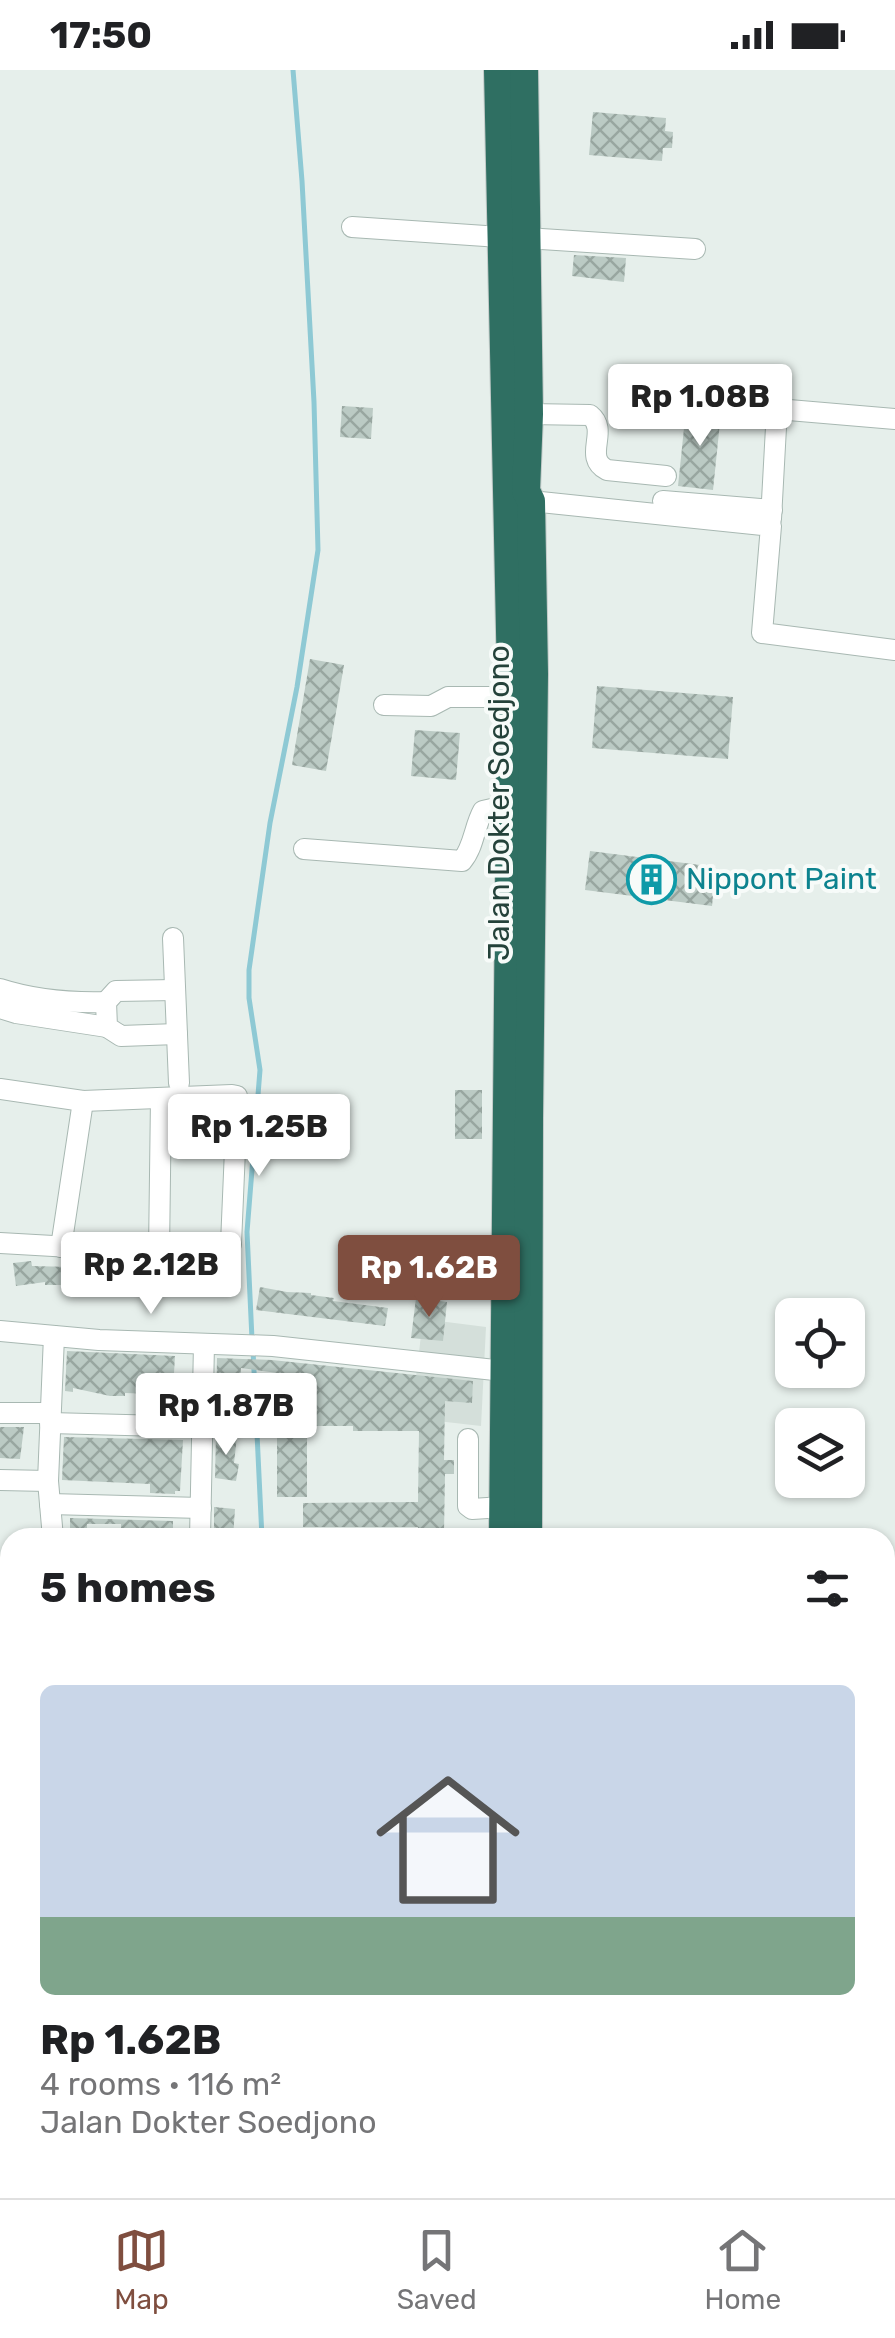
<!DOCTYPE html>
<meta charset="utf-8">
<style>
body{margin:0;font-family:Rubik,sans-serif;background:#f2f2f2;color:#202124;height:100vh;display:flex;flex-direction:column;font-size:38px;white-space:nowrap}
*{box-sizing:border-box;margin:0}
p{font-size:32px;color:#757577}
.icon{flex:none;width:55px;height:55px;fill:none;stroke:currentColor;stroke-width:2;stroke-linecap:round;stroke-linejoin:round}
.map{position:relative;flex:1;overflow:hidden}
.drawer{position:absolute;left:0px;top:1458px;width:895px;height:672px;display:flex;flex-direction:column;background:#fff;border-radius:30px 30px 0 0;box-shadow:0 2px 8px #0004}
.drawer>*{flex:none}
.buttons{position:absolute;left:775px;top:1228px;display:grid;gap:20px}
.buttons a{display:grid;place-items:center;width:90px;height:90px;border-radius:15px;background:#fff;box-shadow:0 2px 8px #0004;font-size:50px}
.price{position:absolute;translate:-50% -85px;padding:0 22px;border-radius:10px;background:#fff;color:#222;font-size:32px;line-height:65px;filter:drop-shadow(0 2px 5px #0008)}
.price::after{content:'';position:absolute;left:50%;top:60px;width:30px;height:22px;margin-left:-15px;background:inherit;clip-path:polygon(0 0,100% 0,50% 100%)}
.price.current{background:#7f4e3f;color:#fff}
ul{padding:0;list-style:none}
li{display:grid;align-content:center;gap:20px;height:530px;padding:0 40px}
li+li{border-top:2px solid #e0e0e0}
li span{display:grid;place-items:center;height:310px;border-radius:15px;color:#555}
li>.icon{margin-inline-start:auto}
span .icon{width:180px;height:180px;fill:#fffc;stroke-width:1}
li b{font-size:42px}
h2{display:flex;justify-content:space-between;align-items:center;height:120px;padding:0 40px;font-size:42px}
.status{display:flex;justify-content:space-between;align-items:center;height:70px;padding:0 50px;background:#fff;direction:ltr}
.status svg{height:28px;fill:currentColor}
.tab-bar{display:flex;justify-content:space-around;align-items:center;height:140px;border-top:2px solid #e0e0e0;background:#fff;font-size:28px;color:#757577}
.tab-bar a{display:grid;justify-items:center;gap:5px}
.tab-bar .current{color:#7f4e3f}
.map>svg:first-child{display:block}
.built{fill:#d4dfda}
.lines{fill:none;stroke-linecap:round;stroke-linejoin:round}
.stream{stroke:#8ec9d4;stroke-width:5}
.building{fill:url(#building-cross-hatch)}
.minor-casing{stroke:#a8b8b2;stroke-width:22}
.highway-casing{stroke:#c2cac8;stroke-width:30}
.minor{stroke:#fff;stroke-width:20}
.highway{stroke:#2f6f62;stroke-width:28}
.labels{text-anchor:middle;stroke-width:8;stroke-linejoin:round;paint-order:stroke}
.street-label{font-size:30px;fill:#24423a;stroke:#f7fbf9}
.culture-label{font-size:30px;fill:#0d838f;stroke:#f7fbf9;text-anchor:start}
</style>
<div class="status"><b>17:50</b><svg viewBox="0 0 49 12"><path d="M0 12V9h3v3zM5 12V6h3v6zM10 12V3h3v9zM15 12V0h3v12zM26 1h20v11H26zM47 4h2v5h-2z"/></svg></div>
<div class="map">
<svg width="895" height="2128" viewBox="0 0 895 2128">
<defs>
<pattern id="building-cross-hatch" width="8" height="8" patternUnits="userSpaceOnUse" patternTransform="scale(2.5)"><rect width="8" height="8" fill="#bbcac4"/><path d="M0 0l8 8M0 8l8-8" fill="none" stroke="#98a6a0"/></pattern>
</defs>
<rect width="100%" height="100%" fill="#e6efeb"/>
<!-- built -->
<polygon class="built" points="423,1249 486,1257 481,1356 411,1348"/>
<g class="lines">
<!-- stream -->
<g class="stream">
<polyline points="252,1269 247,1162 260,1000 249,928 249,900 270,753 297,617 318,480 314,332 302,111 293,0"/>
<polyline points="253,1280 262,1468"/>
</g>
</g>
<!-- building -->
<g class="building">
<polygon points="593,42 666,48 665,61 673,62 672,78 663,78 662,91 589,85"/>
<polygon points="574,185 626,188 624,212 572,206"/>
<polygon points="342,336 373,338 371,369 340,367"/>
<polygon points="686,339 721,343 713,420 678,416"/>
<polygon points="310,589 344,595 326,701 292,695"/>
<polygon points="597,616 733,627 728,689 592,678"/>
<polygon points="415,660 460,663 456,710 411,706"/>
<polygon points="590,781 716,797 712,836 585,820"/>
<rect x="455" y="1020" width="27" height="49"/>
<polygon points="31,1191 32,1196 152,1199 181,1202 181,1199 210,1201 211,1196 232,1196 230,1219 198,1216 198,1222 148,1220 106,1217 106,1215 45,1215 45,1212 16,1216 13,1193"/>
<polygon points="260,1217 287,1222 311,1223 311,1225 334,1228 333,1231 388,1238 385,1256 256,1240"/>
<polygon points="416,1228 447,1232 443,1271 411,1268"/>
<polygon points="67,1281 175,1286 174,1303 179,1303 180,1325 153,1326 153,1324 125,1323 125,1326 110,1326 73,1318 73,1322 65,1321"/>
<polygon points="217,1288 272,1290 473,1311 472,1333 445,1331 444,1390 454,1390 454,1404 445,1404 444,1463 417,1463 418,1457 303,1457 303,1433 418,1432 419,1361 353,1361 353,1356 307,1356 307,1427 277,1427 277,1303 241,1298 237,1341 216,1340"/>
<polygon points="0,1357 24,1357 20,1389 0,1388"/>
<polygon points="216,1364 237,1366 234,1393 239,1394 236,1411 215,1408"/>
<polygon points="64,1367 183,1370 180,1421 175,1421 175,1424 150,1423 150,1414 62,1410"/>
<polygon points="214,1437 235,1439 233,1468 214,1468"/>
<polygon points="70,1448 173,1451 173,1462 170,1461 170,1468 143,1468 143,1461 121,1459 121,1454 87,1454 87,1458 70,1458"/>
</g>
<g class="lines">
<defs>
<g id="minor">
<polyline points="352,157 500,167"/>
<polyline points="526,168 695,179"/>
<path d="M529,344l61,1c20,16 -8,42 17,55l59,6"/>
<polyline points="531,431 771,456 762,563 895,580"/>
<polyline points="663,431 772,440"/>
<polyline points="771,449 777,339 895,349"/>
<polyline points="384,635 431,636 448,627 510,627"/>
<path d="M304,779l158,12c12,-14 12,-34 21,-50l26,-6"/>
<polyline points="173,868 179,1013"/>
<path d="M0,919c34,11 70,14 106,13"/>
<polyline points="175,920 116,921 106,932 107,957 121,966 177,964"/>
<polyline points="0,938 16,943 107,957"/>
<polyline points="0,1019 83,1031 232,1025 237,1026 237,1032 231,1174 228,1183 159,1182 0,1173"/>
<polyline points="61,1177 83,1031"/>
<polyline points="159,1182 161,1028"/>
<polyline points="0,1261 99,1270 273,1276 504,1301"/>
<polyline points="0,1343 50,1343"/>
<polyline points="50,1353 201,1357"/>
<polyline points="468,1369 468,1436 472,1439 503,1437"/>
<polyline points="0,1410 48,1411"/>
<polyline points="50,1434 201,1438"/>
<polyline points="53,1468 48,1411 54,1266"/>
<polyline points="200,1468 204,1274"/>
<polyline points="885,1796 895,1798"/>
<polyline points="885,1861 895,1863"/>
<polyline points="0,1887 10,1887"/>
<polyline points="885,2003 895,2004"/>
</g>
<g id="highway">
<polyline points="498,0 511,608 503,1468"/>
<polyline points="524,0 529,344 526,421 531,431 534,604 529,1049 528,1468"/>
<polyline points="494,2128 494,2120"/>
<polyline points="516,2128 516,2120"/>
</g>
</defs>
<!-- minor casing -->
<use href="#minor" class="minor-casing"/>
<!-- highway casing -->
<use href="#highway" class="highway-casing"/>
<!-- minor -->
<use href="#minor" class="minor"/>
<!-- highway -->
<use href="#highway" class="highway"/>
</g>
<!-- icons -->
<defs>
<symbol id="building-ring" viewBox="-11 -11 22 22"><circle r="9.5" fill="#f7fbf9" stroke="#0f9aa8" stroke-width="1.5"/><path d="M-4-6H4V6H1V3H-1V6H-4ZM-2.5-4.3h1.7v1.8h-1.7ZM.8-4.3h1.7v1.8H.8ZM-2.5-1h1.7V.8h-1.7ZM.8-1h1.7V.8H.8Z" fill="#0f9aa8"/></symbol>
</defs>
<g fill-rule="evenodd">
<use href="#building-ring" x="624" y="782" width="55" height="55"/>
</g>
<g class="labels">
<!-- street labels -->
<g class="street-label">
<text transform="translate(499 733) rotate(-90)" y="10">Jalan Dokter Soedjono</text>
</g>
<!-- culture labels -->
<g class="culture-label">
<text x="686" y="819">Nippont Paint</text>
</g>
</g>
</svg>
<div class="buttons">
<a><svg class="icon" aria-label="locate" viewBox="0 0 24 24"><circle cx="12" cy="12" r="6"/><path d="M12 2v4M12 18v4M2 12h4M18 12h4"/></svg></a>
<a><svg class="icon" aria-label="layers" viewBox="0 0 24 24"><path d="M12 4l9 5-9 5-9-5zM3 14l9 5 9-5"/></svg></a>
</div>
<b class="price" style="left:700px;top:379px">Rp 1.08B</b>
<b class="price" style="left:259px;top:1109px">Rp 1.25B</b>
<b class="price" style="left:151px;top:1247px">Rp 2.12B</b>
<b class="price current" style="left:429px;top:1250px">Rp 1.62B</b>
<b class="price" style="left:226px;top:1388px">Rp 1.87B</b>
<section class="drawer">
<h2>5 homes<svg class="icon" aria-label="filters" viewBox="0 0 24 24"><path d="M4 7h16M4 17h16"/><circle cx="9" cy="7" r="2"/><circle cx="15" cy="17" r="2"/></svg></h2>
<ul>
<li><span style="background:linear-gradient(#c9d6e8 75%,#7fa58c 0)"><svg class="icon" aria-label="home" viewBox="0 0 24 24"><path d="M3 11l9-7 9 7M6 9v11h12V9"/></svg></span><div><b>Rp 1.62B</b><p>4 rooms · 116 m²</p><p>Jalan Dokter Soedjono</p></div></li>
</ul>
</section>
</div>
<nav class="tab-bar">
<a class="current"><svg class="icon" aria-label="map" viewBox="0 0 24 24"><path d="M3 6l6-2 6 2 6-2v14l-6 2-6-2-6 2zM9 4v14M15 6v14"/></svg>Map</a>
<a><svg class="icon" aria-label="saved" viewBox="0 0 24 24"><path d="M7 4h10v16l-5-4-5 4z"/></svg>Saved</a>
<a><svg class="icon" aria-label="home" viewBox="0 0 24 24"><path d="M3 11l9-7 9 7M6 9v11h12V9"/></svg>Home</a>
</nav>
